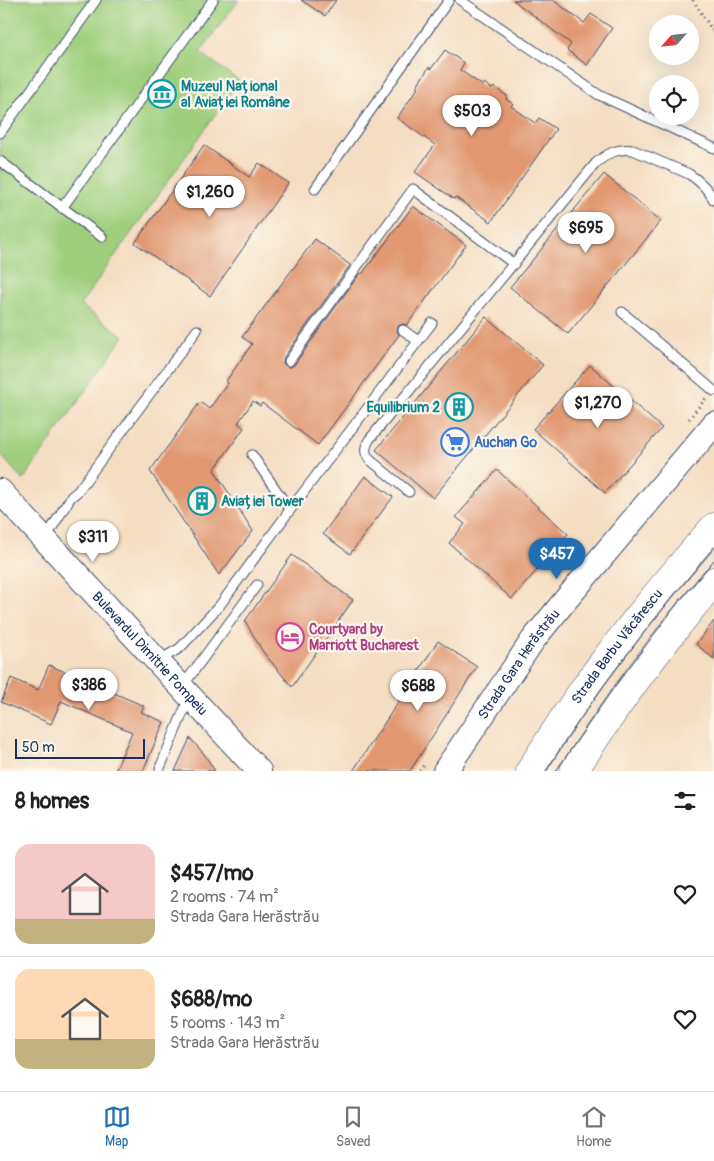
<!DOCTYPE html>
<meta charset="utf-8">
<style>
body{margin:0;font-family:Pangolin,sans-serif;background:#f6f6f6;color:#202124;height:100vh;display:flex;flex-direction:column;font-size:19px;white-space:nowrap}
*{box-sizing:border-box;margin:0}
p{font-size:16px;color:#757577}
.icon{flex:none;width:28px;height:28px;fill:none;stroke:currentColor;stroke-width:2;stroke-linecap:round;stroke-linejoin:round}
.map{position:relative;height:771px;overflow:hidden}
.details{display:flex;flex-direction:column;background:#fff;flex:1}
.details>*{flex:none}
.needle{width:32px;rotate:243deg}
.fabs{position:absolute;left:649px;top:15px;display:grid;gap:10px}
.fabs a{display:grid;place-items:center;width:50px;height:50px;border-radius:50%;background:#fff;box-shadow:0 5px 20px #0002;font-size:25px}
.scale{position:absolute;left:15px;bottom:12px;width:130px;box-sizing:border-box;padding-left:5px;border:2px solid #1b2f5e;border-top:0;font-size:14px;line-height:18px;white-space:nowrap;color:#1b2f5e;-webkit-text-stroke:4px #fbf7ec;paint-order:stroke}
.price{position:absolute;translate:-50% -42px;padding:0 11px;border-radius:18px;background:#fff;color:#222;font-size:16px;line-height:32px;filter:drop-shadow(0 1px 2px #0008)}
.price::after{content:'';position:absolute;left:50%;top:30px;width:15px;height:11px;margin-left:-8px;background:inherit;clip-path:polygon(0 0,100% 0,50% 100%)}
.price.active{background:#1f6fb2;color:#fff}
ul{padding:0;list-style:none}
li{display:flex;align-items:center;gap:15px;height:125px;padding:0 15px}
li+li{border-top:1px solid #e0e0e0}
li span{display:grid;place-items:center;flex:none;width:140px;height:100px;border-radius:15px;color:#555}
li>.icon{margin-inline-start:auto}
span .icon{width:60px;height:60px;fill:#fffc;stroke-width:1}
li b{font-size:21px}
h2{display:flex;justify-content:space-between;align-items:center;height:60px;padding:0 15px;font-size:21px}
.tabs{display:flex;justify-content:space-around;align-items:center;height:70px;border-top:1px solid #e0e0e0;background:#fff;font-size:14px;color:#757577}
.tabs a{display:grid;justify-items:center;gap:2px}
.tabs .active{color:#1f6fb2}
.map>svg:first-child{display:block}
.green{fill:#9fcf7d;stroke:#5d7f6e}
.building{fill:#e1976f}
.lines{fill:none;stroke-linecap:round;stroke-linejoin:round}
.service-casing{stroke:#3c496d;stroke-width:11}
.tertiary-casing{stroke:#3c496d;stroke-width:26}
.primary-casing{stroke:#3c496d;stroke-width:29}
.path{stroke:#3c496d;stroke-width:3;stroke-dasharray:1 4;stroke-linecap:butt}
.service{stroke:#fff;stroke-width:9}
.tertiary{stroke:#fff;stroke-width:24}
.primary{stroke:#fff;stroke-width:28}
.tram{stroke:#1b2f5e;stroke-width:1}
.labels{text-anchor:middle;stroke-width:4.5;stroke-linejoin:round;paint-order:stroke}
.culture-label{font-size:14px;font-weight:bold;fill:#0d838f;stroke:#fbf7ec;text-anchor:start}
.shop-label{font-size:14px;font-weight:bold;fill:#366cbe;stroke:#fbf7ec;text-anchor:start}
.hotel-label{font-size:14px;font-weight:bold;fill:#b23c85;stroke:#fbf7ec;text-anchor:start}
.street-label{font-size:14px;fill:#1b2f5e;stroke:#fbf7ec}
</style>
<div class="map">
<svg width="714" height="771" viewBox="0 0 714 771">
<rect width="100%" height="100%" fill="#fbf7ec"/>
<filter id="ink" filterUnits="userSpaceOnUse"><feTurbulence type="fractalNoise" baseFrequency=".02" numOctaves="2"/><feDisplacementMap in="SourceGraphic" scale="10" xChannelSelector="R" yChannelSelector="G"/><feConvolveMatrix kernelMatrix="1 2 1 2 8 2 1 2 1" color-interpolation-filters="sRGB"/></filter>
<filter id="wash" filterUnits="userSpaceOnUse"><feTurbulence type="fractalNoise" baseFrequency=".0096" numOctaves="4" result="noise"/><feDisplacementMap in="SourceGraphic" scale="20" xChannelSelector="R" yChannelSelector="G"/><feGaussianBlur stdDeviation="1.12" result="paint"/><feColorMatrix in="noise" values="0 0 0 0 0 0 0 0 0 0 0 0 0 0 0 0 0 1.4 0 .05"/><feComposite in="paint" operator="in"/></filter>
<g filter="url(#wash)">
<rect width="100%" height="100%" fill="#f4dec2"/>
<!-- green -->
<polygon class="green" points="0,0 239,0 200,52 239,81 80,305 124,336 23,480 0,454"/>
<g id="blocks">
<!-- building -->
<g class="building">
<polygon points="301,0 336,0 325,16"/>
<polygon points="513,0 553,0 584,23 591,14 612,28 587,65 567,50 571,44"/>
<polygon points="445,50 464,63 460,70 483,86 484,83 492,89 494,87 507,96 506,99 513,104 511,106 535,123 539,118 556,129 491,222 455,197 454,199 415,172 435,145 397,118 418,88 416,87 429,67 431,69"/>
<polygon points="204,145 249,177 259,163 288,183 210,296 135,243"/>
<polygon points="604,174 661,221 568,334 510,287"/>
<polygon points="413,206 466,245 407,325 403,324 398,326 397,330 399,335 318,445 262,403 260,406 253,401 238,423 244,428 214,470 253,531 219,575 150,471 200,402 209,409 228,383 226,381 252,344 242,337 315,239 350,265 284,357 283,363 288,367 291,367 294,365 360,273 362,274"/>
<polygon points="486,317 543,365 433,498 376,450"/>
<polygon points="590,365 662,428 605,493 533,429"/>
<polygon points="497,470 568,534 512,599 449,543 465,524 456,517"/>
<polygon points="365,476 393,497 350,554 323,534"/>
<polygon points="292,555 353,600 292,687 263,652 245,621"/>
<polygon points="714,621 714,659 696,644"/>
<polygon points="438,641 477,667 410,771 353,771"/>
<polygon points="49,665 144,706 141,712 164,722 143,771 115,771 132,732 61,701 51,724 1,702 11,678 38,690"/>
<polygon points="190,738 204,754 215,771 175,771"/>
</g>
</g>
</g>
<g filter="url(#ink)">
<use href="#blocks" fill-opacity="0" stroke="#3c496d" stroke-width="1"/>
<g class="lines">
<defs>
<g id="service">
<polyline points="460,0 599,95 714,148"/>
<polyline points="0,133 96,0"/>
<polyline points="0,161 102,237"/>
<polyline points="315,189 449,0"/>
<polyline points="62,208 213,0"/>
<polyline points="622,312 714,391"/>
<polyline points="403,330 418,341"/>
<polyline points="289,361 413,189 514,264"/>
<polyline points="252,455 290,510"/>
<path d="M409,492l-40,-33c-5,-7 -4,-12 0,-19l227,-277c12,-10 21,-15 37,-13l56,24c11,7 19,15 25,26"/>
<polyline points="45,539 71,497 78,491 197,330"/>
<polyline points="158,661 180,648 220,605 290,510 432,323"/>
<polyline points="182,687 257,585"/>
<polyline points="160,768 189,698"/>
</g>
<g id="tertiary">
<path id="s1" d="M0,491l259,280"/>
<path id="s2" d="M445,771l88,-131 30,-37 151,-179"/>
</g>
<g id="primary">
<path id="s3" d="M530,771c24,-39 49,-77 77,-114 34,-45 70,-88 107,-130"/>
<path d="M574,771c42,-67 89,-129 140,-190"/>
</g>
</defs>
<!-- service casing -->
<use href="#service" class="service-casing"/>
<!-- tertiary casing -->
<use href="#tertiary" class="tertiary-casing"/>
<!-- primary casing -->
<use href="#primary" class="primary-casing"/>
<!-- path -->
<g class="path">
<polyline points="693,0 714,33"/>
<polyline points="689,419 706,398"/>
<polyline points="420,771 425,763"/>
</g>
<!-- service -->
<use href="#service" class="service"/>
<!-- tertiary -->
<use href="#tertiary" class="tertiary"/>
<!-- primary -->
<use href="#primary" class="primary"/>
<!-- tram -->
<g class="tram">
<path d="M546,771c50,-80 107,-152 168,-224"/>
<polyline points="556,771 612,690 674,608 714,560"/>
</g>
</g>
</g>
<!-- icons -->
<defs>
<symbol id="museum-ring" viewBox="-11 -11 22 22"><circle r="9.5" fill="#fbf7ec" stroke="#0f9aa8" stroke-width="1.5"/><path d="M0-6L6-3V-2H-6V-3ZM-5-1h2V3h-2ZM-1-1h2V3h-2ZM3-1h2V3H3ZM-6 4H6V6H-6Z" fill="#0f9aa8"/></symbol>
<symbol id="building-ring" viewBox="-11 -11 22 22"><circle r="9.5" fill="#fbf7ec" stroke="#0f9aa8" stroke-width="1.5"/><path d="M-4-6H4V6H1V3H-1V6H-4ZM-2.5-4.3h1.7v1.8h-1.7ZM.8-4.3h1.7v1.8H.8ZM-2.5-1h1.7V.8h-1.7ZM.8-1h1.7V.8H.8Z" fill="#0f9aa8"/></symbol>
<symbol id="supermarket-ring" viewBox="-11 -11 22 22"><circle r="9.5" fill="#fbf7ec" stroke="#3f7fe0" stroke-width="1.5"/><path d="M-6-5.5h2.5l.6 2H6L4.5 2H-2.5L-4.4-4H-6ZM-1.5 3.2a1.3 1.3 0 1 0 .1 0ZM3 3.2a1.3 1.3 0 1 0 .1 0Z" fill="#3f7fe0"/></symbol>
<symbol id="hotel-ring" viewBox="-11 -11 22 22"><circle r="9.5" fill="#fbf7ec" stroke="#d1479c" stroke-width="1.5"/><path d="M-6-4.5h1.5V1H6V5H4.5V3h-9V5H-6ZM-4 0a1.8 1.8 0 1 1 3.6 0ZM.5 0V-2.5h3Q6-2.5 6 0Z" fill="#d1479c"/></symbol>
</defs>
<g fill-rule="evenodd">
<use href="#museum-ring" x="146" y="78" width="32" height="32"/>
<use href="#building-ring" x="443" y="391" width="32" height="32"/>
<use href="#supermarket-ring" x="439" y="426" width="32" height="32"/>
<use href="#building-ring" x="186" y="485" width="32" height="32"/>
<use href="#hotel-ring" x="274" y="621" width="32" height="32"/>
</g>
<g class="labels">
<!-- culture labels -->
<g class="culture-label">
<text x="181" y="91">Muzeul Național<tspan x="181" dy="16">al Aviației Române</tspan></text>
<text x="440" y="412" text-anchor="end">Equilibrium 2</text>
<text x="221" y="506">Aviației Tower</text>
</g>
<!-- shop labels -->
<g class="shop-label">
<text x="474" y="447">Auchan Go</text>
</g>
<!-- hotel labels -->
<g class="hotel-label">
<text x="309" y="634">Courtyard by<tspan x="309" dy="16">Marriott Bucharest</tspan></text>
</g>
<!-- street labels -->
<g class="street-label">
<text dy="5" stroke="none"><textPath href="#s3" startOffset="152">Strada Barbu Văcărescu</textPath></text>
<text dy="5" stroke="none"><textPath href="#s1" startOffset="221">Bulevardul Dimitrie Pompeiu</textPath></text>
<text dy="5" stroke="none"><textPath href="#s2" startOffset="130">Strada Gara Herăstrău</textPath></text>
</g>
</g>
</svg>
<div class="fabs">
<a><svg class="needle" viewBox="-14 -14 28 28"><path d="M0-13l5 13h-10z" fill="#e53935"/><path d="M0 13l5-13h-10z" fill="#757577"/></svg></a>
<a><svg class="icon" aria-label="locate" viewBox="0 0 24 24"><circle cx="12" cy="12" r="6"/><path d="M12 2v4M12 18v4M2 12h4M18 12h4"/></svg></a>
</div>
<div class="scale">50 m</div>
<b class="price" style="left:472px;top:137px">$503</b>
<b class="price" style="left:210px;top:218px">$1,260</b>
<b class="price" style="left:586px;top:254px">$695</b>
<b class="price" style="left:598px;top:429px">$1,270</b>
<b class="price" style="left:93px;top:563px">$311</b>
<b class="price active" style="left:557px;top:580px">$457</b>
<b class="price" style="left:89px;top:711px">$386</b>
<b class="price" style="left:418px;top:712px">$688</b>
</div>
<section class="details">
<h2>8 homes<svg class="icon" aria-label="filters" viewBox="0 0 24 24"><path d="M4 7h16M4 17h16"/><circle cx="9" cy="7" r="2"/><circle cx="15" cy="17" r="2"/></svg></h2>
<ul>
<li><span style="background:linear-gradient(#f6c9c9 75%,#c2b280 0)"><svg class="icon" aria-label="home" viewBox="0 0 24 24"><path d="M3 11l9-7 9 7M6 9v11h12V9"/></svg></span><div><b>$457/mo</b><p>2 rooms · 74 m²</p><p>Strada Gara Herăstrău</p></div><svg class="icon" aria-label="heart" viewBox="0 0 24 24"><path d="M12 20l-8-8c-3-5 5-10 8-4 3-6 11-1 8 4z"/></svg></li>
<li><span style="background:linear-gradient(#ffd9b3 70%,#c2b280 0)"><svg class="icon" aria-label="home" viewBox="0 0 24 24"><path d="M3 11l9-7 9 7M6 9v11h12V9"/></svg></span><div><b>$688/mo</b><p>5 rooms · 143 m²</p><p>Strada Gara Herăstrău</p></div><svg class="icon" aria-label="heart" viewBox="0 0 24 24"><path d="M12 20l-8-8c-3-5 5-10 8-4 3-6 11-1 8 4z"/></svg></li>
</ul>
</section>
<nav class="tabs">
<a class="active"><svg class="icon" aria-label="map" viewBox="0 0 24 24"><path d="M3 6l6-2 6 2 6-2v14l-6 2-6-2-6 2zM9 4v14M15 6v14"/></svg>Map</a>
<a><svg class="icon" aria-label="saved" viewBox="0 0 24 24"><path d="M7 4h10v16l-5-4-5 4z"/></svg>Saved</a>
<a><svg class="icon" aria-label="home" viewBox="0 0 24 24"><path d="M3 11l9-7 9 7M6 9v11h12V9"/></svg>Home</a>
</nav>
